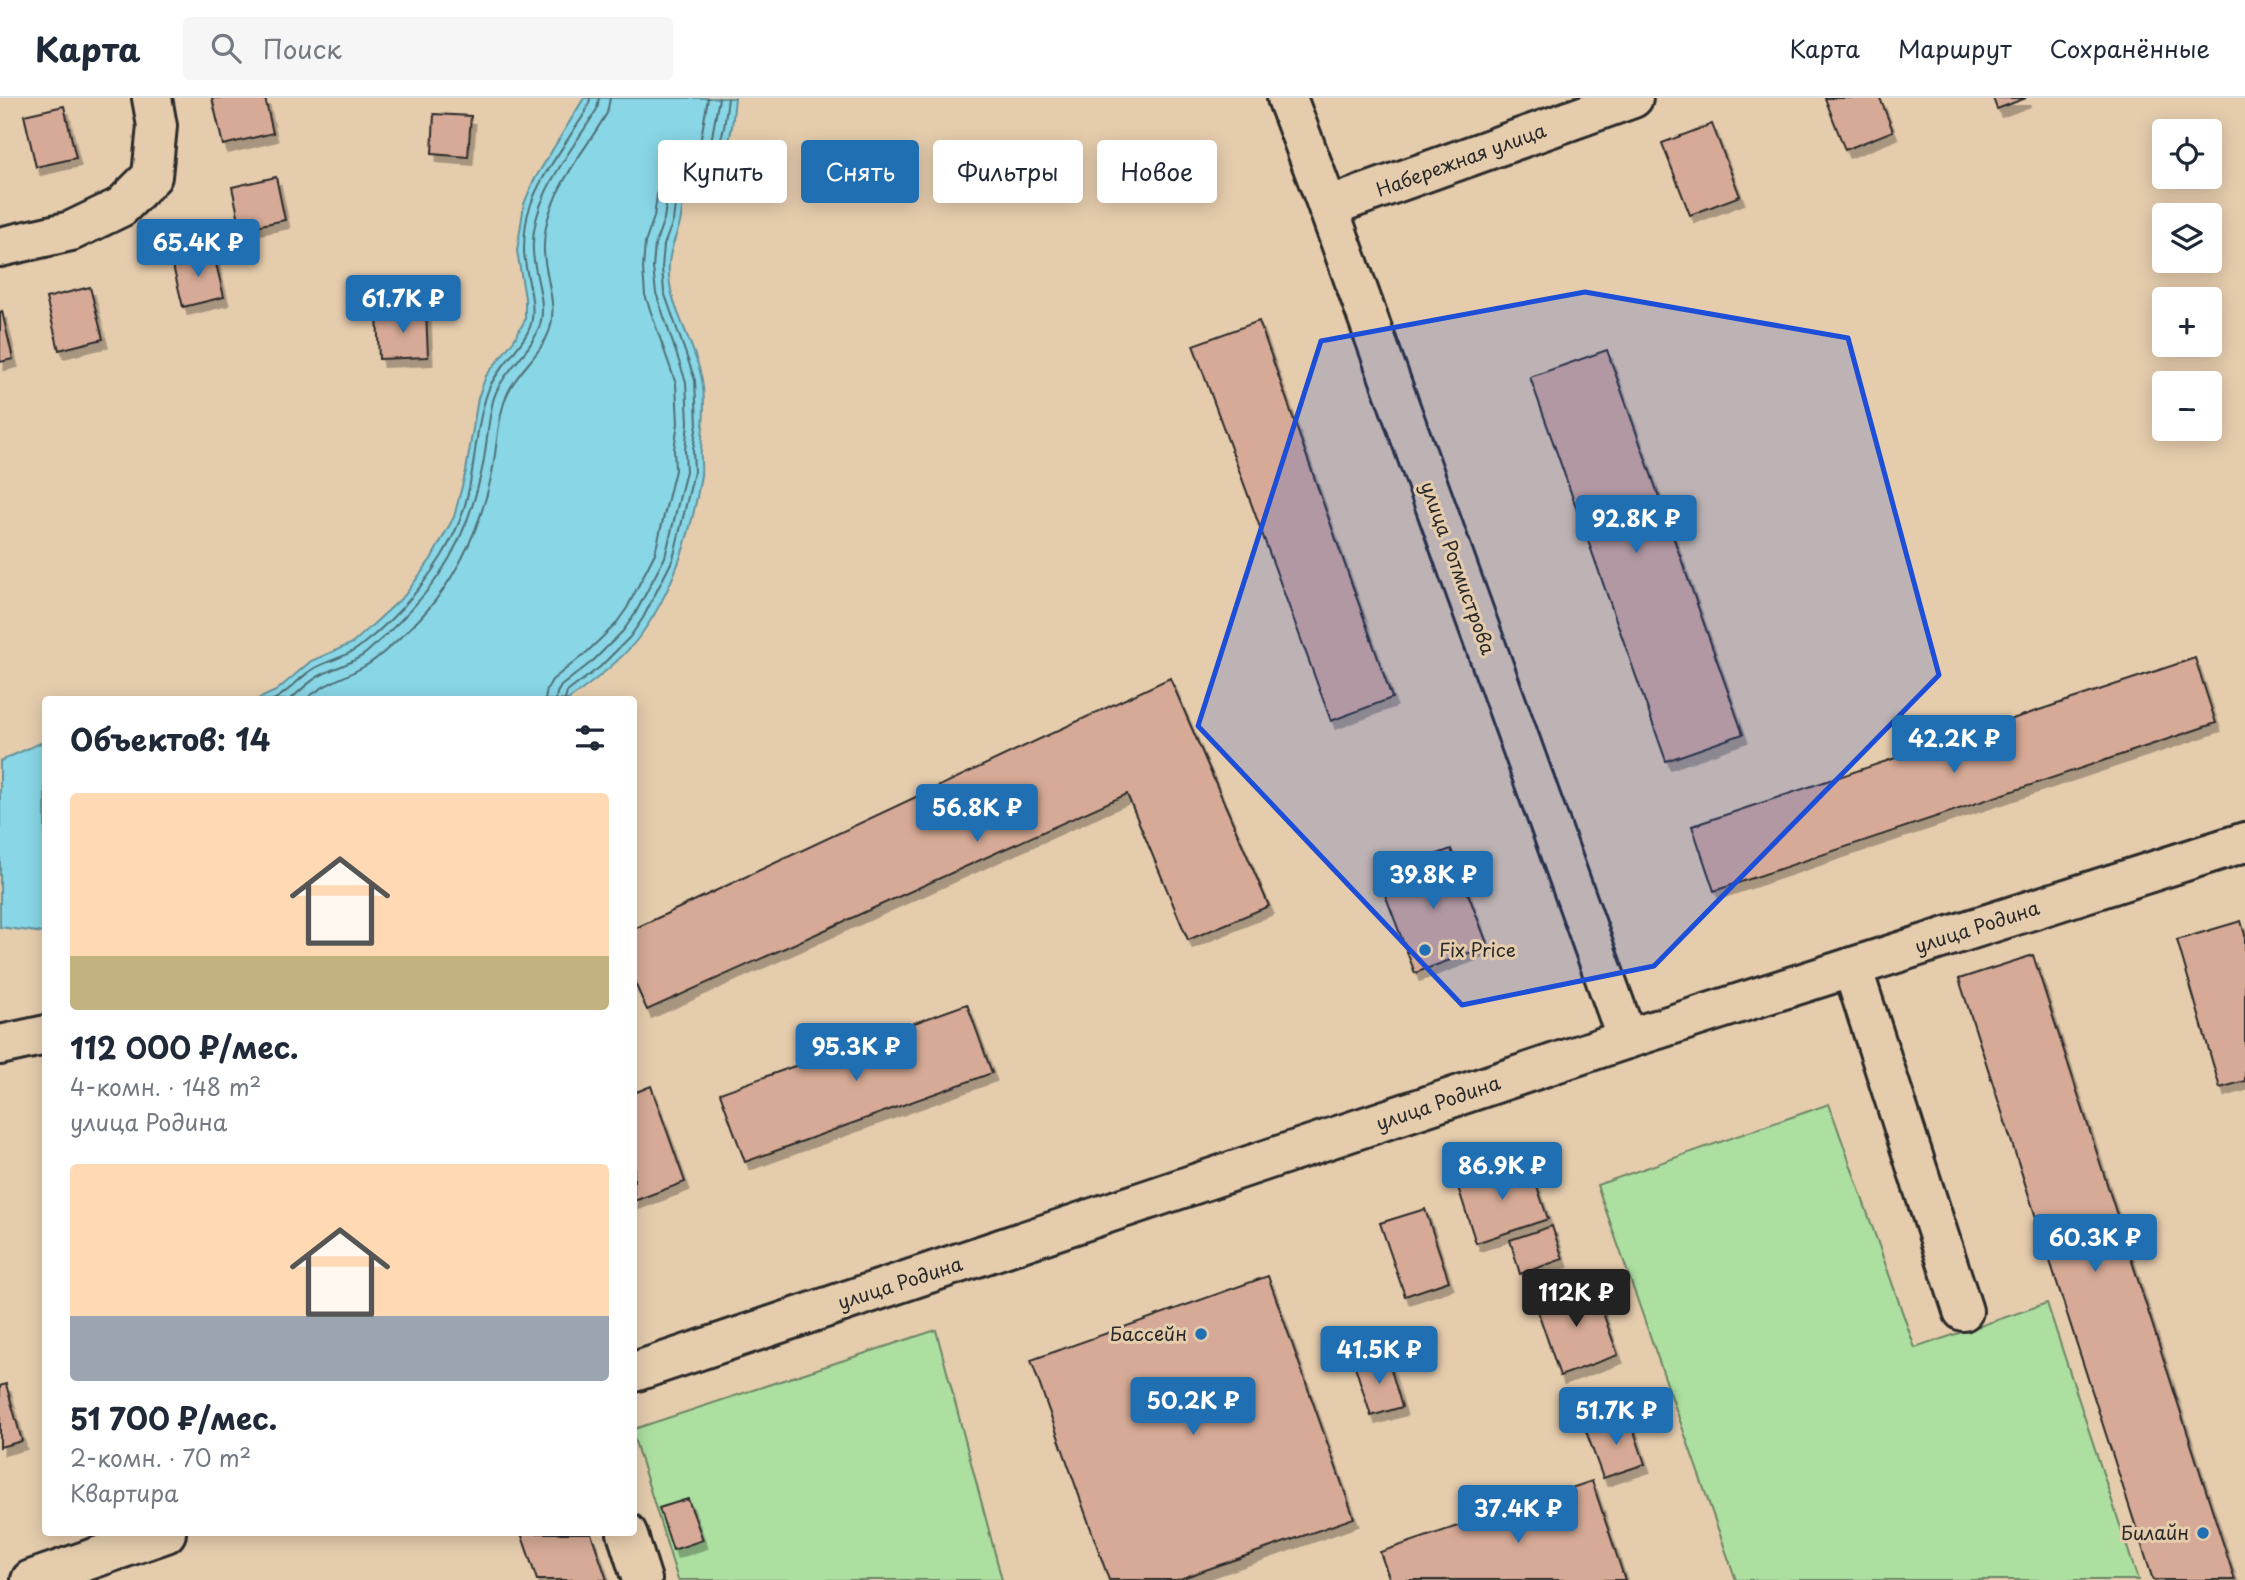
<!DOCTYPE html>
<html lang="ru">
<meta charset="utf-8">
<style>
body{margin:0;font-family:"Playpen Sans",sans-serif;background:#f6f6f7;color:#1f2937;height:100vh;display:flex;flex-direction:column;font-size:26px;white-space:nowrap}
*{box-sizing:border-box;margin:0}
p{font-size:23px;color:#747a83}
.icon{flex:none;width:38px;height:38px;fill:none;stroke:currentColor;stroke-width:2;stroke-linecap:round;stroke-linejoin:round}
.map{position:relative;flex:1;overflow:hidden}
.sheet{position:absolute;left:42px;top:598px;width:595px;height:840px;display:flex;flex-direction:column;background:#fff;border-radius:7px;box-shadow:0 4px 18px #0003}
.sheet>*{flex:none}
.banner{position:absolute;left:658px;top:42px;width:665px;height:63px;display:flex;gap:14px}
.controls{position:absolute;left:2152px;top:21px;display:grid;gap:14px}
.controls a{display:grid;place-items:center;width:70px;height:70px;border-radius:7px;background:#fff;box-shadow:0 4px 18px #0003;font-size:35px}
.price{position:absolute;translate:-50% -60px;padding:0 16px;border-radius:7px;background:#1f6fb2;color:#fff;font-size:23px;line-height:46px;filter:drop-shadow(0 2px 4px #0008)}
.price::after{content:'';position:absolute;left:50%;top:42px;width:21px;height:16px;margin-left:-10px;background:inherit;clip-path:polygon(0 0,100% 0,50% 100%)}
.price.current{background:#222;color:#fff}
ul{padding:0;list-style:none}
li{display:grid;align-content:center;gap:14px;height:371px;padding:0 28px}
li span{display:grid;place-items:center;height:217px;border-radius:7px;color:#555}
li>.icon{margin-inline-start:auto}
span .icon{width:126px;height:126px;fill:#fffc;stroke-width:1}
li b{font-size:30px}
h2{display:flex;justify-content:space-between;align-items:center;height:84px;padding:0 28px;font-size:30px}
.tag{padding:0 24px;border-radius:7px;background:#fff;box-shadow:0 4px 18px #0003;font-size:24px;line-height:63px}
.tag.current{background:#1f6fb2;color:#fff}
header{display:flex;align-items:center;gap:42px;box-sizing:border-box;height:98px;padding:0 35px;background:#fff;border-bottom:2px solid #e0e1e3}
header strong{font-size:33px}
nav{display:flex;gap:38px;margin-inline-start:auto;font-size:24px}
.search{width:490px;height:63px;background:#f6f6f7;display:flex;align-items:center;gap:18px;box-sizing:border-box;padding:0 24px;border-radius:7px;color:#747a83;font-size:26px}
.map>svg:first-child{display:block}
.green{fill:#acdfa0;stroke:#6c8566;stroke-width:2}
.water{fill:#88d6e6;stroke:#63929b;stroke-width:2}
.lines{fill:none;stroke-linecap:round;stroke-linejoin:round}
.shore{stroke:#506f76;stroke-width:2}
.building{fill:#d6aa96;stroke:#2b2b2b;stroke-width:2;filter:url(#shadow)}
.minor-casing{stroke:#2b2b2b;stroke-width:44}
.minor{stroke:#e5ccad;stroke-width:38}
.marked{fill:#1d4ed8;fill-opacity:0.2;stroke:#1d4ed8;stroke-width:5;stroke-linejoin:round}
.poi-dot{fill:#1f6fb2;stroke:#e5ccad;stroke-width:2.5}
.labels{text-anchor:middle;stroke-width:6;stroke-linejoin:round;paint-order:stroke}
.street-label{font-size:19px;fill:#2b2b2b;stroke:#e5ccad}
.poi-label{font-size:19px;fill:#2b2b2b;stroke:#e5ccad;text-anchor:end}
</style>
<header>
<strong>Карта</strong>
<div class="search"><svg class="icon" aria-label="search" viewBox="0 0 24 24"><circle cx="10" cy="10" r="6"/><path d="M15 15l6 6"/></svg>Поиск</div>
<nav><a>Карта</a><a>Маршрут</a><a>Сохранённые</a></nav>
</header>
<div class="map">
<svg width="2245" height="1482" viewBox="0 0 2245 1482">
<defs>
<filter id="shadow"><feDropShadow dx="4.5" dy="8" stdDeviation="0" flood-color="#0004"/></filter>
</defs>
<rect width="100%" height="100%" fill="#e5ccad"/>
<filter id="ink" filterUnits="userSpaceOnUse"><feTurbulence type="fractalNoise" baseFrequency=".0143" numOctaves="2"/><feDisplacementMap in="SourceGraphic" scale="14" xChannelSelector="R" yChannelSelector="G"/><feConvolveMatrix kernelMatrix="1 2 1 2 8 2 1 2 1" color-interpolation-filters="sRGB"/></filter>
<g filter="url(#ink)">
<!-- green -->
<g class="green">
<polygon points="1829,1006 1915,1250 2047,1205 2138,1482 1736,1482 1597,1087"/>
<polygon points="936,1232 1002,1482 678,1482 634,1340 634,1331"/>
</g>
<!-- water -->
<g class="water">
<path d="M584,0h151c-2,16 -2,37 -10,52 -6,13 -20,20 -30,30 -15,14 -11,25 -15,43 -4,14 -10,25 -11,41 -3,40 26,77 33,116 4,23 1,46 -1,69 -1,8 1,17 0,26 -9,57 -29,121 -65,166 -19,23 -44,42 -68,59h-312l20,-9 35,-30 42,-18 52,-48 26,-36 23,-42 12,-46 12,-73 8,-22 28,-36 11,-20v-22l-8,-47 7,-47 9,-22z"/>
<polygon points="45,643 45,835 0,829 0,663"/>
</g>
<g class="lines">
<!-- shore -->
<g class="shore">
<path d="M273,602c16,-7 27,-24 42,-32 14,-8 31,-11 43,-20 41,-31 83,-80 102,-128 16,-41 13,-88 28,-129 8,-24 42,-50 44,-72 3,-23 -7,-45 -8,-68 0,-14 2,-34 7,-47 9,-26 28,-50 42,-73 7,-10 16,-22 17,-33"/>
<path d="M290,602c10,-9 20,-20 33,-26 13,-7 31,-11 43,-21 62,-55 96,-96 115,-179 6,-24 6,-49 12,-73 8,-30 38,-47 47,-76 7,-23 -6,-50 -7,-74 -3,-54 38,-98 64,-142l2,-11"/>
<path d="M305,602c18,-16 39,-22 60,-34 12,-6 29,-23 40,-33 46,-41 75,-101 87,-160 5,-24 5,-51 13,-73 9,-27 36,-44 45,-71 8,-26 -6,-54 -6,-79 -2,-52 38,-94 63,-137l3,-15"/>
<polyline points="545,602 547,591 552,582 587,554 615,527 627,510 655,455 675,372 674,351 678,325 676,286 645,197 643,171 645,145 654,119 658,90 674,65 693,50 701,40 708,0"/>
<polyline points="556,602 557,595 561,588 594,562 623,533 635,516 665,459 686,373 685,352 688,325 686,284 656,195 653,170 655,146 664,121 668,93 682,72 700,58 711,44 719,0"/>
<polyline points="565,602 567,594 600,569 630,539 643,520 673,461 694,374 693,352 697,326 695,282 664,194 662,170 664,147 673,123 676,97 688,78 706,64 719,48 724,30 728,0"/>
</g>
</g>
<!-- building -->
<g class="building">
<polygon points="212,0 265,0 273,35 223,47"/>
<polygon points="1825,0 1880,0 1893,33 1845,52"/>
<polygon points="1993,0 2026,0 1997,11"/>
<polygon points="64,8 76,60 36,69 24,17"/>
<polygon points="434,16 471,18 468,59 432,56"/>
<polygon points="1712,26 1740,98 1690,117 1662,45"/>
<polygon points="276,79 285,122 241,131 232,89"/>
<polygon points="213,153 224,199 183,209 172,164"/>
<polygon points="90,189 103,241 59,252 46,200"/>
<polygon points="2,213 13,261 0,264 0,214"/>
<polygon points="426,213 428,259 379,261 377,216"/>
<polygon points="1259,223 1392,600 1331,623 1193,247"/>
<polygon points="1607,252 1743,636 1666,663 1530,279"/>
<polygon points="2195,560 2216,625 1714,793 1692,728"/>
<polygon points="1170,580 1269,808 1188,842 1127,696 647,912 635,885 634,886 634,831"/>
<polygon points="1451,751 1488,848 1415,875 1378,778"/>
<polygon points="2241,823 2245,837 2245,983 2220,990 2177,842"/>
<polygon points="2033,857 2235,1482 2153,1482 1959,881"/>
<polygon points="967,906 992,975 745,1064 720,995"/>
<polygon points="651,988 685,1084 634,1103 634,995"/>
<polygon points="1528,1062 1548,1121 1476,1145 1457,1086"/>
<polygon points="1425,1111 1449,1183 1405,1198 1380,1125"/>
<polygon points="1552,1128 1563,1161 1520,1176 1510,1142"/>
<polygon points="1268,1178 1354,1420 1177,1482 1109,1482 1031,1262"/>
<polygon points="1592,1184 1618,1257 1560,1278 1535,1205"/>
<polygon points="1387,1258 1402,1309 1371,1318 1355,1268"/>
<polygon points="6,1286 22,1343 0,1349 0,1288"/>
<polygon points="1629,1318 1645,1366 1603,1380 1586,1333"/>
<polygon points="1592,1383 1625,1482 1390,1482 1380,1454"/>
<polygon points="688,1401 703,1442 673,1452 659,1410"/>
<polygon points="521,1435 591,1435 607,1482 537,1482"/>
</g>
<g class="lines">
<defs>
<g id="minor">
<polyline points="1287,0 1328,109 1627,941"/>
<polyline points="1328,109 1633,0"/>
<polyline points="0,149 71,133 121,109 152,78 157,28 152,0"/>
<polyline points="1852,869 1963,1213"/>
<polyline points="0,947 46,937"/>
<polyline points="634,1274 1627,941 2245,744"/>
<polyline points="627,1435 642,1482"/>
<polyline points="31,1482 166,1435"/>
</g>
</defs>
<!-- minor casing -->
<use href="#minor" class="minor-casing"/>
<!-- minor -->
<use href="#minor" class="minor"/>
</g>
</g>
<!-- marked area -->
<path class="marked" d="M1585,194l263,46 91,337 -285,291 -192,39 -264,-279 123,-385z"/>
<!-- markers -->
<g class="poi-dot">
<circle cx="1425" cy="852" r="7"/>
<circle cx="1201" cy="1236" r="7"/>
<circle cx="2203" cy="1435" r="7"/>
</g>
<g class="labels">
<!-- street labels -->
<g class="street-label">
<text transform="translate(1461 62) rotate(-20)" y="7">Набережная улица</text>
<text transform="translate(1458 470) rotate(70)" y="7">улица Ротмистрова</text>
<text transform="translate(1977 829) rotate(-18)" y="7">улица Родина</text>
<text transform="translate(1438 1005) rotate(-19)" y="7">улица Родина</text>
<text transform="translate(900 1185) rotate(-18)" y="7">улица Родина</text>
</g>
<!-- poi labels -->
<g class="poi-label">
<text x="1439" y="859" text-anchor="start">Fix Price</text>
<text x="1187" y="1243">Бассейн</text>
<text x="2189" y="1442">Билайн</text>
</g>
</g>
</svg>
<div class="controls">
<a><svg class="icon" aria-label="locate" viewBox="0 0 24 24"><circle cx="12" cy="12" r="6"/><path d="M12 2v4M12 18v4M2 12h4M18 12h4"/></svg></a>
<a><svg class="icon" aria-label="layers" viewBox="0 0 24 24"><path d="M12 4l9 5-9 5-9-5zM3 14l9 5 9-5"/></svg></a>
<a>+</a>
<a>−</a>
</div>
<b class="price" style="left:198px;top:181px">65.4K ₽</b>
<b class="price" style="left:403px;top:237px">61.7K ₽</b>
<b class="price" style="left:1636px;top:457px">92.8K ₽</b>
<b class="price" style="left:1954px;top:677px">42.2K ₽</b>
<b class="price" style="left:977px;top:746px">56.8K ₽</b>
<b class="price" style="left:1433px;top:813px">39.8K ₽</b>
<b class="price" style="left:856px;top:985px">95.3K ₽</b>
<b class="price" style="left:1502px;top:1104px">86.9K ₽</b>
<b class="price" style="left:2095px;top:1176px">60.3K ₽</b>
<b class="price current" style="left:1576px;top:1231px">112K ₽</b>
<b class="price" style="left:1379px;top:1288px">41.5K ₽</b>
<b class="price" style="left:1193px;top:1339px">50.2K ₽</b>
<b class="price" style="left:1616px;top:1349px">51.7K ₽</b>
<b class="price" style="left:1518px;top:1447px">37.4K ₽</b>
<div class="banner">
<a class="tag">Купить</a>
<a class="tag current">Снять</a>
<a class="tag">Фильтры</a>
<a class="tag">Новое</a>
</div>
<section class="sheet">
<h2>Объектов: 14<svg class="icon" aria-label="filters" viewBox="0 0 24 24"><path d="M4 7h16M4 17h16"/><circle cx="9" cy="7" r="2"/><circle cx="15" cy="17" r="2"/></svg></h2>
<ul>
<li><span style="background:linear-gradient(#ffd9b3 75%,#c2b280 0)"><svg class="icon" aria-label="home" viewBox="0 0 24 24"><path d="M3 11l9-7 9 7M6 9v11h12V9"/></svg></span><div><b>112 000 ₽/мес.</b><p>4-комн. · 148 m²</p><p>улица Родина</p></div></li>
<li><span style="background:linear-gradient(#ffd9b3 70%,#9aa5b1 0)"><svg class="icon" aria-label="home" viewBox="0 0 24 24"><path d="M3 11l9-7 9 7M6 9v11h12V9"/></svg></span><div><b>51 700 ₽/мес.</b><p>2-комн. · 70 m²</p><p>Квартира</p></div></li>
</ul>
</section>
</div>
